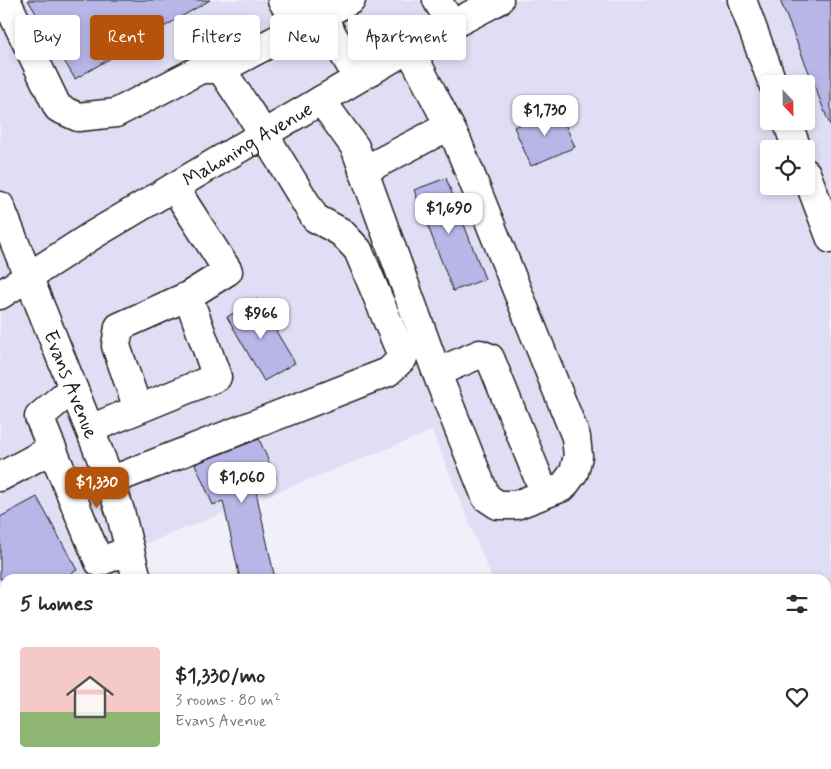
<!DOCTYPE html>
<meta charset="utf-8">
<style>
body{margin:0;font-family:Mynerve,sans-serif;background:#f7f7f7;color:#2b2b33;height:100vh;display:flex;flex-direction:column;font-size:19px;white-space:nowrap}
*{box-sizing:border-box;margin:0}
p{font-size:16px;color:#7c7c81}
.icon{flex:none;width:28px;height:28px;fill:none;stroke:currentColor;stroke-width:2;stroke-linecap:round;stroke-linejoin:round}
.map{position:relative;flex:1;overflow:hidden}
.drawer{position:absolute;left:0px;top:574px;width:831px;height:196px;display:flex;flex-direction:column;background:#fff;border-radius:15px 15px 0 0;box-shadow:0 2px 8px #0003}
.drawer>*{flex:none}
.banner{position:absolute;left:15px;top:15px;width:500px;height:45px;display:flex;gap:10px}
.needle{width:32px;rotate:158deg}
.controls{position:absolute;left:760px;top:75px;display:grid;gap:10px}
.controls a{display:grid;place-items:center;width:55px;height:55px;border-radius:5px;background:#fff;box-shadow:0 2px 8px #0003;font-size:25px}
.price{position:absolute;translate:-50% -42px;padding:0 11px;border-radius:10px;background:#fff;color:#222;font-size:16px;line-height:32px;filter:drop-shadow(0 1px 2px #0008)}
.price::after{content:'';position:absolute;left:50%;top:30px;width:15px;height:11px;margin-left:-8px;background:inherit;clip-path:polygon(0 0,100% 0,50% 100%)}
.price.active{background:#b45309;color:#fff}
ul{padding:0;list-style:none}
li{display:flex;align-items:center;gap:15px;height:125px;padding:0 20px}
li span{display:grid;place-items:center;flex:none;width:140px;height:100px;border-radius:5px;color:#555}
li>.icon{margin-inline-start:auto}
span .icon{width:60px;height:60px;fill:#fffc;stroke-width:1}
li b{font-size:21px}
h2{display:flex;justify-content:space-between;align-items:center;height:60px;padding:0 20px;font-size:21px}
.tag{padding:0 18px;border-radius:5px;background:#fff;box-shadow:0 2px 8px #0003;font-size:18px;line-height:45px}
.tag.active{background:#b45309;color:#fff}
.map>svg:first-child{display:block}
.built{fill:#e0def4;fill-rule:evenodd}
.building{fill:#b8b5e7;stroke:#1c1c1c}
.lines{fill:none;stroke-linecap:round;stroke-linejoin:round}
.minor-casing{stroke:#1c1c1c;stroke-width:31}
.major-casing{stroke:#1c1c1c;stroke-width:31}
.minor{stroke:#fff;stroke-width:28}
.major{stroke:#fff;stroke-width:28}
.labels{text-anchor:middle;stroke-width:5;stroke-linejoin:round;paint-order:stroke}
.street-label{font-size:20px;fill:#1c1c1c;stroke:#fff}
</style>
<div class="map">
<svg width="831" height="769" viewBox="0 0 831 769">
<rect width="100%" height="100%" fill="#f1f0fa"/>
<filter id="ink" filterUnits="userSpaceOnUse"><feTurbulence type="fractalNoise" baseFrequency=".02" numOctaves="2"/><feDisplacementMap in="SourceGraphic" scale="10" xChannelSelector="R" yChannelSelector="G"/><feConvolveMatrix kernelMatrix="1 2 1 2 8 2 1 2 1" color-interpolation-filters="sRGB"/></filter>
<g filter="url(#ink)">
<!-- built -->
<path class="built" d="M0,0h831v608l-5,2v-31h-334l-60,-148 -302,119 7,29h-132v57l-5,3zM769,84h37v37h-37zM769,149h37v37h-37z"/>
<!-- building -->
<g class="building">
<polygon points="28,0 210,0 75,79"/>
<polygon points="780,0 831,0 831,125 830,125"/>
<polygon points="558,108 575,147 531,166 514,127"/>
<polygon points="446,178 485,279 453,291 414,190"/>
<polygon points="257,299 295,363 264,381 227,317"/>
<polygon points="259,439 276,478 255,487 275,579 240,579 223,501 213,505 195,464"/>
<polygon points="37,497 77,570 61,579 0,579 0,517"/>
</g>
<g class="lines">
<defs>
<g id="minor">
<polyline points="6,0 58,108 78,117 116,113 201,69 221,69 299,28 282,0"/>
<polyline points="312,0 358,78"/>
<polyline points="437,0 452,25"/>
<polyline points="742,0 773,84"/>
<polyline points="304,25 351,0"/>
<polyline points="321,100 355,147 439,379 486,497 498,505 516,505 563,487 574,472 578,456 576,437 457,141 409,48"/>
<polyline points="787,121 797,149"/>
<polyline points="363,171 449,126"/>
<polyline points="806,173 831,239"/>
<polyline points="174,187 228,271 188,296"/>
<path id="s1" d="M0,206l108,269 12,36 17,68"/>
<polyline points="447,368 480,354 490,358 538,477"/>
<polyline points="73,388 39,417 99,562 130,550"/>
<polyline points="90,429 217,377 188,296 119,327 116,346 138,409"/>
<polyline points="0,477 52,449"/>
<polyline points="110,481 388,372 403,358 358,250 341,232 315,218 264,134 221,69"/>
<polyline points="175,765 176,769"/>
</g>
<g id="major">
<path id="s2" d="M0,295l93,-60 81,-48 251,-148 74,-39"/>
</g>
</defs>
<!-- minor casing -->
<use href="#minor" class="minor-casing"/>
<!-- major casing -->
<use href="#major" class="major-casing"/>
<!-- minor -->
<use href="#minor" class="minor"/>
<!-- major -->
<use href="#major" class="major"/>
</g>
</g>
<g class="labels">
<!-- street labels -->
<g class="street-label">
<text dy="7" stroke="none"><textPath href="#s2" startOffset="290">Mahoning Avenue</textPath></text>
<text dy="7" stroke="none"><textPath href="#s1" startOffset="192">Evans Avenue</textPath></text>
</g>
</g>
</svg>
<div class="controls">
<a><svg class="needle" viewBox="-14 -14 28 28"><path d="M0-13l5 13h-10z" fill="#e53935"/><path d="M0 13l5-13h-10z" fill="#7c7c81"/></svg></a>
<a><svg class="icon" aria-label="locate" viewBox="0 0 24 24"><circle cx="12" cy="12" r="6"/><path d="M12 2v4M12 18v4M2 12h4M18 12h4"/></svg></a>
</div>
<b class="price" style="left:545px;top:137px">$1,730</b>
<b class="price" style="left:449px;top:235px">$1,690</b>
<b class="price" style="left:261px;top:340px">$966</b>
<b class="price" style="left:242px;top:504px">$1,060</b>
<b class="price active" style="left:97px;top:509px">$1,330</b>
<div class="banner">
<a class="tag">Buy</a>
<a class="tag active">Rent</a>
<a class="tag">Filters</a>
<a class="tag">New</a>
<a class="tag">Apartment</a>
</div>
<section class="drawer">
<h2>5 homes<svg class="icon" aria-label="filters" viewBox="0 0 24 24"><path d="M4 7h16M4 17h16"/><circle cx="9" cy="7" r="2"/><circle cx="15" cy="17" r="2"/></svg></h2>
<ul>
<li><span style="background:linear-gradient(#f6c9c9 65%,#8fb573 0)"><svg class="icon" aria-label="home" viewBox="0 0 24 24"><path d="M3 11l9-7 9 7M6 9v11h12V9"/></svg></span><div><b>$1,330/mo</b><p>3 rooms · 80 m²</p><p>Evans Avenue</p></div><svg class="icon" aria-label="heart" viewBox="0 0 24 24"><path d="M12 20l-8-8c-3-5 5-10 8-4 3-6 11-1 8 4z"/></svg></li>
</ul>
</section>
</div>
